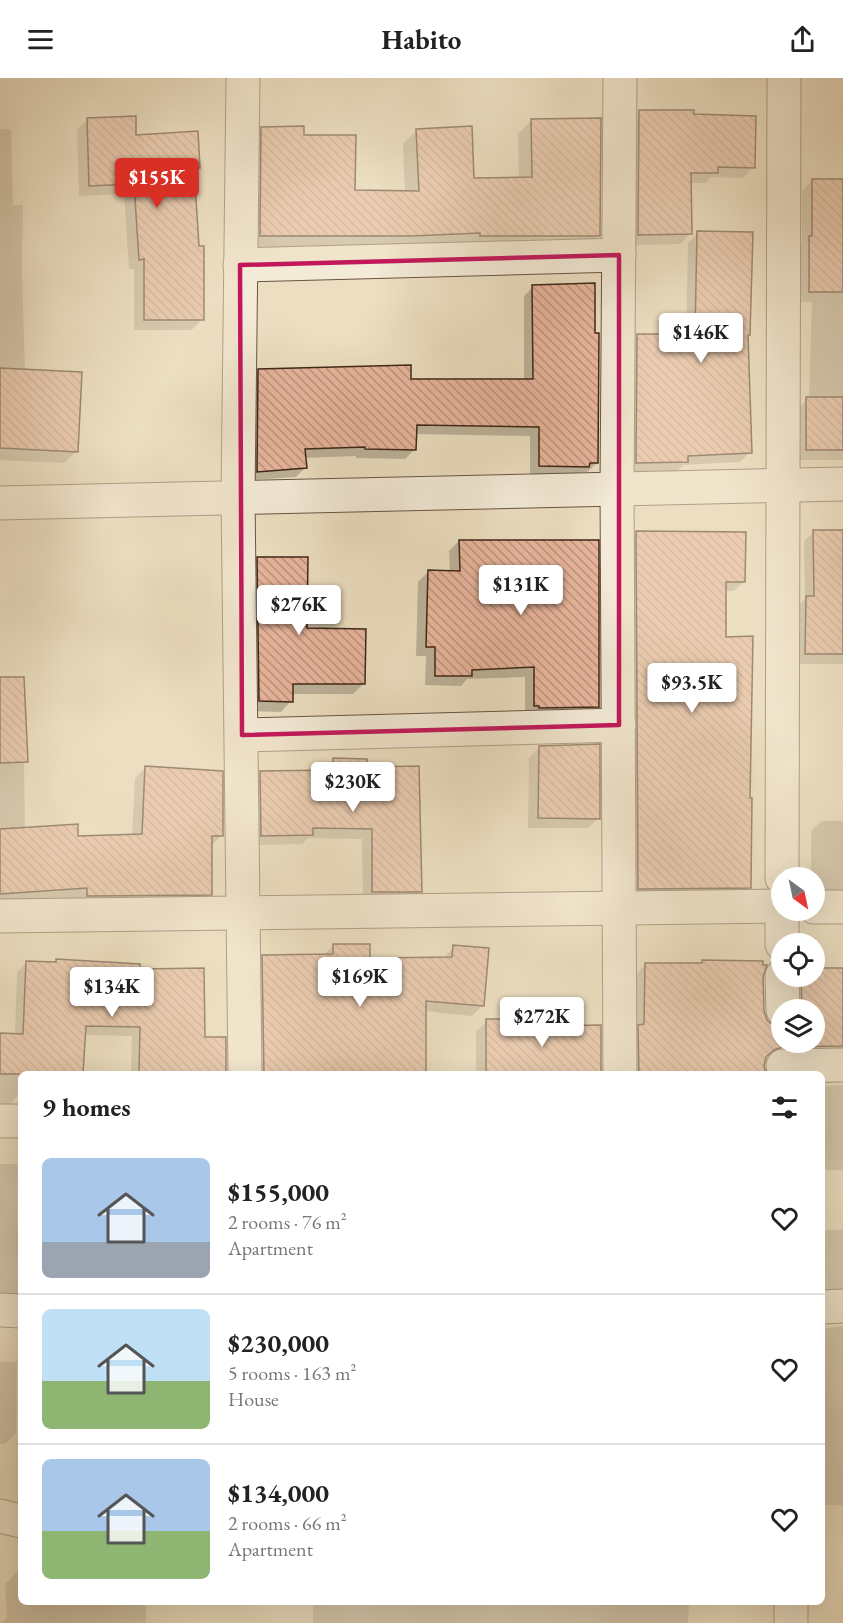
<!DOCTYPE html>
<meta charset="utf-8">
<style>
body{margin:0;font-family:"EB Garamond",serif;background:#f2f2f2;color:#222;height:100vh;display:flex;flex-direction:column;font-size:22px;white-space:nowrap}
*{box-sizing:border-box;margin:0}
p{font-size:20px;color:#767676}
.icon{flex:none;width:33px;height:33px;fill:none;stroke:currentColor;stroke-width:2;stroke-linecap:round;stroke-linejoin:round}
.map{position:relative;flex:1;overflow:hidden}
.sheet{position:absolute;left:18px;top:993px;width:807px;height:534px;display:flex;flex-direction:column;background:#fff;border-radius:9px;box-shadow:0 6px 24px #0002}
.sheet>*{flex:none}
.needle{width:39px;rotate:147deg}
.buttons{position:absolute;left:771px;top:789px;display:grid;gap:12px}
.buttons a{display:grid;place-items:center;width:54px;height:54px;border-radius:50%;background:#fff;box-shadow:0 6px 24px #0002;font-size:30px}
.price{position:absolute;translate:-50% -51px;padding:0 14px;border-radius:6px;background:#fff;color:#222;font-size:20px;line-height:39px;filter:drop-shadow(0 2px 3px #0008)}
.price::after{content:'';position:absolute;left:50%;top:36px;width:18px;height:14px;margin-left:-9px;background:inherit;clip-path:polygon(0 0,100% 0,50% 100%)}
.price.selected{background:#d93025;color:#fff}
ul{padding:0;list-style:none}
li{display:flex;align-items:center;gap:18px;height:150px;padding:0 24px}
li+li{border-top:2px solid #e0e0e0}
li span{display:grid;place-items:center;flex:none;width:168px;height:120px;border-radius:9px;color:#555}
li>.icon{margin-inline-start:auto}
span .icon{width:72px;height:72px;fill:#fffc;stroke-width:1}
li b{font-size:26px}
h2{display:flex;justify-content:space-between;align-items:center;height:72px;padding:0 24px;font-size:26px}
header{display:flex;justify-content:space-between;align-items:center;height:78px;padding:0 24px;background:#fff;font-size:27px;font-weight:700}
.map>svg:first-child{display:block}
.shadow{fill:#0003}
.building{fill:url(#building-back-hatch);stroke:#3d2616;stroke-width:1.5}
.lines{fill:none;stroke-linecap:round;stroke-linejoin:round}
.minor-casing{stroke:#695441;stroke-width:35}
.minor{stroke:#f3ead7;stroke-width:33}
.marked{fill:none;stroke:#c2185b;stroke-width:4.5;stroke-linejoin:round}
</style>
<header><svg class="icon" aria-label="menu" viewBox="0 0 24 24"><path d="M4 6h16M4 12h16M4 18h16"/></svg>Habito<svg class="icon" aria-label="share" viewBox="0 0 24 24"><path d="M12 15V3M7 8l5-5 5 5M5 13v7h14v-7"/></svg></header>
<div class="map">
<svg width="843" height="1545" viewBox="0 0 843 1545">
<defs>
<pattern id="building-back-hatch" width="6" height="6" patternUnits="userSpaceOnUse" patternTransform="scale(1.5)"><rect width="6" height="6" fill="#e8b59c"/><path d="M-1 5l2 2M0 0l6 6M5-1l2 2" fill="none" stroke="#bd937e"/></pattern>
</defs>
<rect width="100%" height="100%" fill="#ecdfc1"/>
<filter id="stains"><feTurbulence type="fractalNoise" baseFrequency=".00333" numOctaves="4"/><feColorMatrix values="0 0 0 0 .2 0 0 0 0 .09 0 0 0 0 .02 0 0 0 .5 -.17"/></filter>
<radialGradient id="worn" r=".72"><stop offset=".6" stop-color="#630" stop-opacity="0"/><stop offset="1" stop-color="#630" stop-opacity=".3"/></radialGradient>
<!-- shadow -->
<g class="shadow">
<polygon points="640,34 692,37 753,89 743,100 711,99 706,105 689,105 690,156 680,166 628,167 629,45"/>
<polygon points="88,41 199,89 193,95 202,241 192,252 134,252 134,191 129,191 124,116 79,118 77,52"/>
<polygon points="532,42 599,157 585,171 247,171 248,64 262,50 303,58 354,114 405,114 403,66 417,52 473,102 519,101 518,56"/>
<polygon points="0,51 11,51 13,127 23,127 22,192 25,293 77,373 64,385 0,382"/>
<polygon points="813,102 843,102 843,382 796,382 796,332 809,321 812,224 799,224 799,170 802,167 802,113"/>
<polygon points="698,155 747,258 750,374 740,384 683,387 677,393 627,394 628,267 638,257 686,257 688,165"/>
<polygon points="533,209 593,257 597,385 587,394 582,394 579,398 530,397 530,358 415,356 415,371 405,381 356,380 356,378 304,380 305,390 296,399 248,402 249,302 259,293 410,302 524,302 524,218"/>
<polygon points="843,453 843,586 796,586 797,530 805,521 804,463 814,454"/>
<polygon points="637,455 744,503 734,513 725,513 724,560 749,721 750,809 739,819 628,820 626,465"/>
<polygon points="459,463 598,628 588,638 525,637 525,599 467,601 461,608 425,607 426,578 416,578 418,504 428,494 450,494 449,473"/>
<polygon points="258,481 305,552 364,605 353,616 291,616 291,623 281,634 249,633 248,491"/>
<polygon points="0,630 27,683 24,685 25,751 77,759 132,758 135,700 145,690 222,757 210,769 210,816 200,826 77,828 77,820 15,824 0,829"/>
<polygon points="540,669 598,740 588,750 528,750 529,680"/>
<polygon points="333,682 365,691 420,813 411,823 363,824 362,761 308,760 302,766 252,767 251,704 261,694 324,693"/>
<polygon points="821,743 843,743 843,820 814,820 814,800 811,800 811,753"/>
<polygon points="333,867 369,881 443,881 454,869 482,928 472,938 424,933 425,996 254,996 253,888 263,878 323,878"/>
<polygon points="57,883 138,893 201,996 131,996 132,958 84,957 82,996 21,996 21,1019 17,1018 8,1029 0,1029 0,957 15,957 17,894 26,885 53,886"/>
<polygon points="703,884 754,996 625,996 631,901 646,886 700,887"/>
<polygon points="843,891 843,979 799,977 799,964 814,964 814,932 798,932 797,901 800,898 814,898"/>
<polygon points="487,943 530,950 600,996 476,996 476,953"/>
<polygon points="843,1007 843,1092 822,1092 822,1008"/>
<polygon points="0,1086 18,1086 17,1148 21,1148 21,1222 0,1224"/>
<polygon points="822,1152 843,1152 843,1224 822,1220"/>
<polygon points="843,1248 843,1427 822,1427 822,1251"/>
<polygon points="0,1284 17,1284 16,1355 5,1366 0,1366"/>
<polygon points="16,1495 21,1495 21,1524 146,1524 146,1545 2,1545 7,1539 5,1506"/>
<polygon points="313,1524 689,1524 688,1545 313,1545"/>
</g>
<!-- building -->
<g class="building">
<polygon points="639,32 694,32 694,36 756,38 755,90 718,89 718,95 691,95 692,156 638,157"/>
<polygon points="136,38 136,57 198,53 200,90 194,90 199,168 204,168 204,242 144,242 144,181 139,182 134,106 89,108 87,40"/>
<polygon points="601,40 600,158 480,158 480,155 411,158 260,158 261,49 304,48 304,57 356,57 355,112 419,113 416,51 472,48 474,100 532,99 531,41"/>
<polygon points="812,101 843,101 843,214 809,214 809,158 812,158"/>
<polygon points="697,153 753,154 750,257 748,257 752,375 688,378 688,384 636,385 637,256 695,256"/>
<polygon points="595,205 595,255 599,255 598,385 590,385 589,389 539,388 539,349 417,347 416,372 365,371 365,369 305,371 307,390 257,394 258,291 411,287 411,301 533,301 532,207"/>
<polygon points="0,290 82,294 78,374 0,370"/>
<rect x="806" y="319" width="37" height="53"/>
<polygon points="813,452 843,452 843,576 805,576 806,518 814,518"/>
<polygon points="636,453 746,454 745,504 726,504 726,559 753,558 750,720 752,720 751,810 638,811"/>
<polygon points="459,462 599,462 599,629 539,630 539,628 534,628 534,589 472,592 472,598 435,598 435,569 426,569 428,492 460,493"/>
<polygon points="257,479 308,479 307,550 366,551 365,606 293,606 293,624 259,623"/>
<polygon points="0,599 24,599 28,684 0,685"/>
<polygon points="600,666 600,741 538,740 539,668"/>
<polygon points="333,680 367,681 367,689 419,688 422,814 372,814 372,751 313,750 313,757 261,758 260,693 333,692"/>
<polygon points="145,688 223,693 223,758 212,758 212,817 87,818 87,810 0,816 0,751 78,746 78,758 142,756"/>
<polygon points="333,866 370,866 370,880 452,879 453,867 489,870 484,928 426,923 426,996 264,996 262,877 333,876"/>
<polygon points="56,881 140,886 140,891 204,890 205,959 226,959 226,996 139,996 140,949 86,948 83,996 0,996 0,955 23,956 26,883 56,884"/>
<polygon points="702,882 763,883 763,887 767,887 763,899 764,933 767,942 774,948 782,950 782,964 814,964 814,932 802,932 801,898 814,898 814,890 843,890 843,968 783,969 774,972 766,979 764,988 766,996 639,996 638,947 644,946 645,885 702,885"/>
<polygon points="486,941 532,941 531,948 601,947 601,996 486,996"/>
</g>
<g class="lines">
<defs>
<g id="minor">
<polyline points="243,0 238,419 245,996"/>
<polyline points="620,0 617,410 620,996"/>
<polyline points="240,187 619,177"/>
<polyline points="0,425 843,406"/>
<polyline points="242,657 619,647"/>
<polyline points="782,800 784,0"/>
<polyline points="814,829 843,829"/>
<polyline points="782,832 782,866"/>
<polyline points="0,838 782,828"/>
<polyline points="782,898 783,932"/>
<polyline points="783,988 843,987"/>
<polyline points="0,1043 21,1043"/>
<polyline points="822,1229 843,1228"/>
<polyline points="0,1232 21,1233"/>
<polyline points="0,1438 21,1443"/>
<polyline points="791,1524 791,1545"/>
</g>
</defs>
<!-- minor casing -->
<use href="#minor" class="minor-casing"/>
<!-- minor -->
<use href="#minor" class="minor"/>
</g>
<!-- marked area -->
<path d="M0 0H843V1545H0ZM619,177v470l-377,10 -2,-470z" fill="#ecdfc1" fill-opacity=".55" fill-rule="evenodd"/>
<path class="marked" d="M619,177v470l-377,10 -2,-470z"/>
<rect width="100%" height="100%" filter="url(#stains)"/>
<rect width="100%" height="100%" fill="url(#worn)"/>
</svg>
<div class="buttons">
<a><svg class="needle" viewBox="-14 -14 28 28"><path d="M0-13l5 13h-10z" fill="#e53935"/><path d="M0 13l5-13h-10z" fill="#767676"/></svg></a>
<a><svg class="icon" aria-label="locate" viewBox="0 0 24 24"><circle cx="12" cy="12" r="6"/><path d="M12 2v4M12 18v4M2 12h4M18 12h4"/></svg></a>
<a><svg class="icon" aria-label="layers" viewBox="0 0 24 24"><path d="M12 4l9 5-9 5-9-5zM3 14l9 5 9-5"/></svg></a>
</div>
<b class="price selected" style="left:157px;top:131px">$155K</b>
<b class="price" style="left:701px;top:286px">$146K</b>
<b class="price" style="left:521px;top:538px">$131K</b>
<b class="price" style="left:299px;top:558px">$276K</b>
<b class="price" style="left:692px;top:636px">$93.5K</b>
<b class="price" style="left:353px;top:735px">$230K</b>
<b class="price" style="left:360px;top:930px">$169K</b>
<b class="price" style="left:112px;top:940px">$134K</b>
<b class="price" style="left:542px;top:970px">$272K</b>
<section class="sheet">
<h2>9 homes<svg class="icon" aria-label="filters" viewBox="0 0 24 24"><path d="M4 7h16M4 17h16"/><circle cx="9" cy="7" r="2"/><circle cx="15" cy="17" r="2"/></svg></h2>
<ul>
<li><span style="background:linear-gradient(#a9c7e8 70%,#9aa5b1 0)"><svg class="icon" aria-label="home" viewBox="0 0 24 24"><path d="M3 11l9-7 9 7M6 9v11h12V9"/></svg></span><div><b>$155,000</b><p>2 rooms · 76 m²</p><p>Apartment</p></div><svg class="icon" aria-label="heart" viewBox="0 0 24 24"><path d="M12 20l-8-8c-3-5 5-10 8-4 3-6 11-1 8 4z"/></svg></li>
<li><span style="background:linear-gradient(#bfe0f5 60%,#8fb573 0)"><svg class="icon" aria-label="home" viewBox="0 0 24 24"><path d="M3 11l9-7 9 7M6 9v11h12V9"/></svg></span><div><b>$230,000</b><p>5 rooms · 163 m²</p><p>House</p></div><svg class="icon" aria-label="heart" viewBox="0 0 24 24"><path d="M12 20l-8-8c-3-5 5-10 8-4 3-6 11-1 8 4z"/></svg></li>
<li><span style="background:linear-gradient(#a9c7e8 60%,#8fb573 0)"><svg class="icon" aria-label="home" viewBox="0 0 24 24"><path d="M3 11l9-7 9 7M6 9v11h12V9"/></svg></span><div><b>$134,000</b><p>2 rooms · 66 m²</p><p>Apartment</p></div><svg class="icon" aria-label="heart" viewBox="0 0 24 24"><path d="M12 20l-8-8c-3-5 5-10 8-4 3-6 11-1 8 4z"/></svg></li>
</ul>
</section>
</div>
